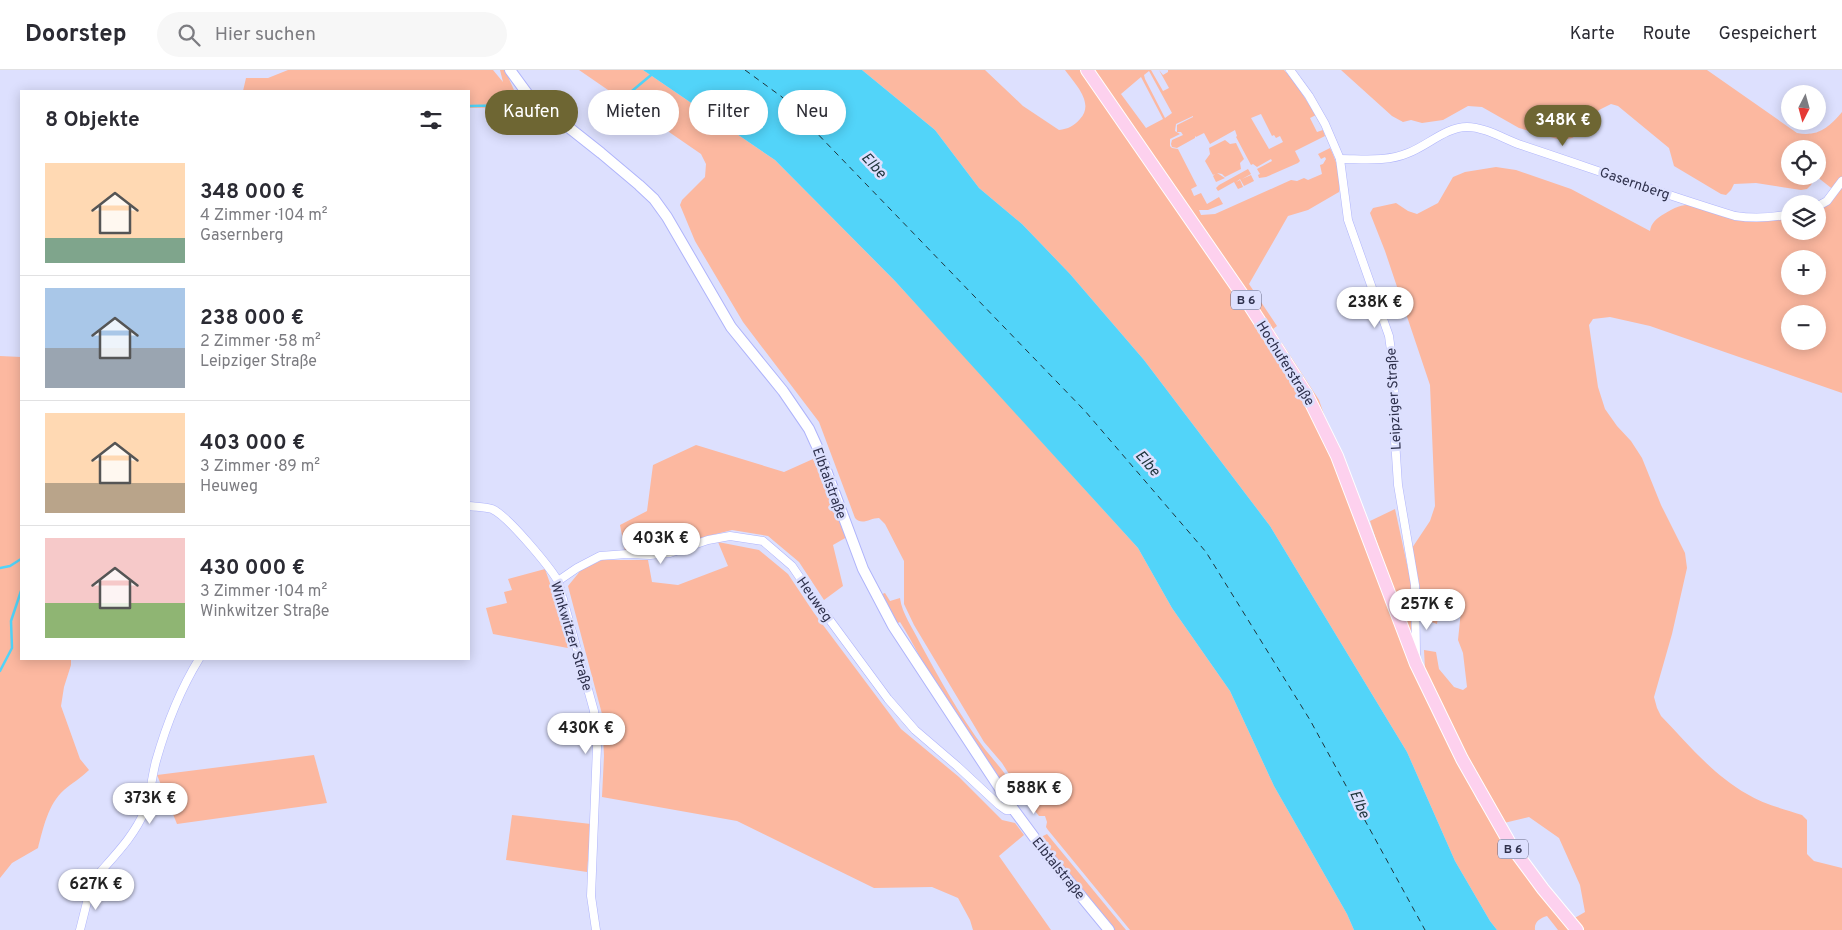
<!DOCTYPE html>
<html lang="de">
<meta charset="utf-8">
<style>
body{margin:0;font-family:Overpass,sans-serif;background:#f7f7f7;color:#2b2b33;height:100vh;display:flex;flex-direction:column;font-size:19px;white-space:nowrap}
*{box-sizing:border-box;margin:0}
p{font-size:16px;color:#7c7c81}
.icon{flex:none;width:28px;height:28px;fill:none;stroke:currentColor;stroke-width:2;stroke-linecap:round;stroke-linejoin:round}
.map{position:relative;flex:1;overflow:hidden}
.drawer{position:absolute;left:20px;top:20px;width:450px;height:570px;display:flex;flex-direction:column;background:#fff;border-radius:0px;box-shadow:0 2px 12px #0003}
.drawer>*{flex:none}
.top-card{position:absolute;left:485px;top:20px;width:475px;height:45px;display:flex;gap:10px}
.needle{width:32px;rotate:186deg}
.fabs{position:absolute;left:1781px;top:15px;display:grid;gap:10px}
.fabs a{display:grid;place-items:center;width:45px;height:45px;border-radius:50%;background:#fff;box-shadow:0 2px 12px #0003;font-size:25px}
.price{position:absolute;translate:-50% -42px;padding:0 11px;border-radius:18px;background:#fff;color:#222;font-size:16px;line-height:32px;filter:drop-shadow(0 1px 2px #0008)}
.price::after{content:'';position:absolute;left:50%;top:30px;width:15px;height:11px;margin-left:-8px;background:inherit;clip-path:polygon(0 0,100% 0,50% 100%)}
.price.on{background:#6e6633;color:#fff}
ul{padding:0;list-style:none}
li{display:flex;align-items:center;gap:15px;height:125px;padding:0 25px}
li+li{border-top:1px solid #e1e1e2}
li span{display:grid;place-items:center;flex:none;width:140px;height:100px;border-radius:0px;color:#555}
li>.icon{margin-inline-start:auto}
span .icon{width:60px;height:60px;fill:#fffc;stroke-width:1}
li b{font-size:21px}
h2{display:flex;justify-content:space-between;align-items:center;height:60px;padding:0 25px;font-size:21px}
.chip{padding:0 18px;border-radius:22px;background:#fff;box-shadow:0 2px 12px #0003;font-size:18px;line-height:45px}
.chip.on{background:#6e6633;color:#fff}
header{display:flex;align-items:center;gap:30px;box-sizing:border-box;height:70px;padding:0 25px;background:#fff;border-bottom:1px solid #e1e1e2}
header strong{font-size:24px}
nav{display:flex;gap:28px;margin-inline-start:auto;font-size:18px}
.search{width:350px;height:45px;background:#f7f7f7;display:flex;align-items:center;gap:12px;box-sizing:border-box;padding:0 18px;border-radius:28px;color:#7c7c81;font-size:19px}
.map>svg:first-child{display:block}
.green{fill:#fcb8a0;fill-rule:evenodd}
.water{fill:#52d4f9}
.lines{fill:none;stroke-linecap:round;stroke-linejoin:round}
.stream{stroke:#52d4f9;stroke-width:2.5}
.ferry{stroke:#20363d;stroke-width:1;stroke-dasharray:6 5;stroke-linecap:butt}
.minor-casing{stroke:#afb4fb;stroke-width:9}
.tertiary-casing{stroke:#afb4fb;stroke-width:12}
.primary-casing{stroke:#fff;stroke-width:14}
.minor{stroke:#fff;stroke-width:8}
.tertiary{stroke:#fff;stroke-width:10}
.primary{stroke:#fdd1ee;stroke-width:12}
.labels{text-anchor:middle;stroke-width:5;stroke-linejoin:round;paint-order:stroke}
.shield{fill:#dde0fe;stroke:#636682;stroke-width:1}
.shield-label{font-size:12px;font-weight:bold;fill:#2f314d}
.street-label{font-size:14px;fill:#2f314d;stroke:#dde0fe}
.water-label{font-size:15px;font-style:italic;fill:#20363d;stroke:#dde0fe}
</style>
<header>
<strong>Doorstep</strong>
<div class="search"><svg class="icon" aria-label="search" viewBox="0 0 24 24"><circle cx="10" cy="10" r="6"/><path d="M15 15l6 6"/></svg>Hier suchen</div>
<nav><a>Karte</a><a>Route</a><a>Gespeichert</a></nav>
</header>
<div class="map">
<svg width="1842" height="860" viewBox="0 0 1842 860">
<rect width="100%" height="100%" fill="#dde0fe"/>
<!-- green -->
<g class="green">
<polygon points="288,0 493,0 503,12 500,0 505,0 514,20 517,37 469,38 469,21 243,21 246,8 268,8"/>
<path d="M579,0h64l132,90 120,121 70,76 173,191 34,60 58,83 44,95 73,128 7,16h-224l-82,-100 -2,-3 1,-5 -2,-6h-6l-16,-20 -21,-33 -18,-21 -70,-117 -10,-21v-43l-19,-37 -6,-6c-9,0 -17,8 -24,0l-36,-96 -76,-100 -48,-81 -15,-36 2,-5 23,-23 1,-13 -5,-10z"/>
<path d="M862,0h123l38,36 36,24c9,-1 15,-4 21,-11 15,-16 -5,-35 -15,-49h86l12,21 6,-3 -10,-18 4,5 5,-3v-2h116l9,10 23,35 -6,3 7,14 6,-2 2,6 -30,15 5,10 -2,2 -32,14 -7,1 -1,-3 2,-1 -3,-5 15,-8 -1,-2 -14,8 -4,-3 -2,1 -15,-28 1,-1 -2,-6 -25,14 -6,-11 -8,4 -1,-1v2l-18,10 -5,-1 -1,-3 1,-4 11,-5 -2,-3h-4v-7l16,-8v-1l-17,8 -1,7 5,3 -10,5v7l2,2 6,1 19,37 -6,3 3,7 7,-3 6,11 12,-7 4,7 -15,6h-9l2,5 14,-1 76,-34 6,1 7,-3 4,2 14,-6 -2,-9 3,-1 3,-5 -1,-2 -4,2 -3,-5 12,-6c7,14 11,28 9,44l-31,18 -20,6 -39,68 28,42 -4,3 46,71 80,232 78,168 46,69 43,54 19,-11 -5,-27 -21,-47 -30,-21 -25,6 -40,-72 -39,-81 -1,-20 12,2 3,17 15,18 9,3 4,-3 -4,-34 -5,-13 4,-39 -13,-9 -9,12 -3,20 -11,-4 -14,-72 18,-27 5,-15 -5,-121 -45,-134 -15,-38 3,-5 23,-5 12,8 9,3 21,-11 15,-26 12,-5 31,-5 20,3 55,19 79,42c1,-8 7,-13 14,-17 30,-20 42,-2 71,1 16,3 38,-1 55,-1v17h28v-25l17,-15 -19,-15 -5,9 -4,4 -6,1 -45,-7 -22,1 -3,6 -5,5 -5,-1 -47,-28 -5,-18 -51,-42 -7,-2 -12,6 -16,22 -11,6 -11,2 -42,-12 -37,-21 -14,-1 -25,14 -21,3 -11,-3 -8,2 -11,-6 -51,-46h366l90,63c20,4 32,-5 45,-21v281l-192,-67 -40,-9 -17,2 -4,6 9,62 7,22 12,17 14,15 11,17 19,47 24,48 2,15 -15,66 -18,63 3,11 4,8c26,27 52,59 86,78 16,10 37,15 55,21l5,5v34l7,7 28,7v62h-284l-11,-14c-7,2 -13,6 -12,14h-38l-7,-9 -35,-60 -48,-109 -137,-226 -126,-166 -74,-86 -48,-50 -43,-36 -44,-58zM1149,1l23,42 -7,5 -20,-39 -1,-4zM1141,7l22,42 -17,9 -25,-34zM1261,44l11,22 2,-1 2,3 4,-2 3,6 -14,7 -18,-31zM1790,79h28v27h-28zM1790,189h28v27h-28zM1790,244h28v27h-28z"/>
<polygon points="1225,70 1230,74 1236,73 1244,89 1240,93 1241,99 1225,107 1222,104 1217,103 1225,108 1216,112 1213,106 1215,104 1213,105 1205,91 1210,84 1209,78"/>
<polygon points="1248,99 1251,104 1242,109 1251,105 1254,111 1244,116 1240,109 1236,112 1240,110 1243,117 1238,119 1234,112 1218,121 1216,118 1219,115"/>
<path d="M0,286l21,1v302h50v6l-7,22 -3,19 19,53 9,11c-8,8 -17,13 -25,20 -16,14 -21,39 -26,58l-26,15 -12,15z"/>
<polygon points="696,375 784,402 813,389 847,467 833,475 843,516 824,530 799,492 768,466 732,460 649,481 625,481 620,455 647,441 653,395"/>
<polygon points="1395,439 1413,522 1413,582 1370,451"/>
<polygon points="718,472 759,480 788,504 814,543 901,659 959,707 1002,750 1015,753 1024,765 999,786 1051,860 973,860 970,850 958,828 932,817 874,818 737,751 602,727 604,686 602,644 568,516 581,500 602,490 648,490 652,512 678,515 728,496"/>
<polygon points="545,499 573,579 493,564 486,538 507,533 504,522 512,520 508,509"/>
<path d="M885,523l5,8 10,-3c2,16 13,30 20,45 19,35 40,73 64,105 10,13 34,38 36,54l-3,3 -76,-116 -4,-2c-13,-21 -23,-43 -37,-65l-4,2 -17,-29z"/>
<polygon points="314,685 327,733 177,754 157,705"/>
<polygon points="512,745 591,754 587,802 506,790"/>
<polygon points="1047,764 1126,860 1113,860 1039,768"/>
</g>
<!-- water -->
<polygon class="water" points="643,0 862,0 935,60 979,118 1022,154 1070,204 1144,290 1270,456 1407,682 1455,791 1490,851 1497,860 1354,860 1347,844 1274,716 1230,621 1172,538 1138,478 895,211 775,90"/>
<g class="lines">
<!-- stream -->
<g class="stream">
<polyline points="610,35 626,26 657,0"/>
<polyline points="469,36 516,35"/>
<polyline points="0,498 10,496 21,489"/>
<polyline points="0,601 12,578 11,551 21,521"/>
</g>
<!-- ferry -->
<polyline class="ferry" points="745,0 782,27 1085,341 1206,482 1310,650 1425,860"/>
<defs>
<g id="minor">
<polyline points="1290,0 1309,26 1325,54 1340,89 1348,150 1389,266 1394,303 1395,370 1398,415 1415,515 1416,584"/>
<path d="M1340,89c23,0 47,3 68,-6 19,-7 38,-26 59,-26 18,0 37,12 54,18 72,24 142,49 214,71 20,3 36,2 55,-2"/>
<polyline points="1818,136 1827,131 1842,111"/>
<path d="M469,436c7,1 16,1 23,3 15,6 57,57 66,72l36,130 3,36 -6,149 5,34"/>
<polyline points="558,511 577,498 600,486 627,484 650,485 670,483 708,470 730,466 763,471 792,496 815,530 888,629 915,660 957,696 999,735 1006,740 1014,740"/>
<polyline points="1397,544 1412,537 1415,530"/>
<path d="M80,860l11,-44 4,-8c18,-21 39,-41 50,-68 5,-13 7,-34 11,-49 10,-35 24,-71 43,-102"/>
</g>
<polyline id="tertiary" points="510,0 529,26 601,83 639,115 654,129 667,147 731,257 783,321 809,359 819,381 863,499 893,556 1014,740 1048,786 1109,860"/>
<polyline id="primary" points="1087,0 1248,233 1307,325 1337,386 1416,594 1462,689 1512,777 1543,819 1577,860"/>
</defs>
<!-- minor casing -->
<use href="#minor" class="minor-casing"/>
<!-- tertiary casing -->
<use href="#tertiary" class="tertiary-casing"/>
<!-- primary casing -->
<use href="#primary" class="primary-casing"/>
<!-- minor -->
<use href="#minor" class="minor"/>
<!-- tertiary -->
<use href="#tertiary" class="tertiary"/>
<!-- primary -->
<use href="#primary" class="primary"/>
</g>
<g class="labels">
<!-- shield labels -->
<g class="shield">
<rect x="1231" y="220.5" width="30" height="19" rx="4"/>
<rect x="1498" y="769.5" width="30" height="19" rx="4"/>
</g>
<g class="shield-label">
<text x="1246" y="234">B 6</text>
<text x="1513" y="783">B 6</text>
</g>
<!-- street labels -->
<g class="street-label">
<text transform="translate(1635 113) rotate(19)" y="5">Gasernberg</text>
<text transform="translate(1286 293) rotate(58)" y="5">Hochuferstraße</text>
<text transform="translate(1393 329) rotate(-93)" y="5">Leipziger Straße</text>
<text transform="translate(830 413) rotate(70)" y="5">Elbtalstraße</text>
<text transform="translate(815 529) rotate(55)" y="5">Heuweg</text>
<text transform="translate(572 566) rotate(73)" y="5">Winkwitzer Straße</text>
<text transform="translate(1059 798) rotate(51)" y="5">Elbtalstraße</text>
</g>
<!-- water labels -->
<g class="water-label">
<text transform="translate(874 95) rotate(47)" y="5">Elbe</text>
<text transform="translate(1148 393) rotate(48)" y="5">Elbe</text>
<text transform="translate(1360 734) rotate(66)" y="5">Elbe</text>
</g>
</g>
</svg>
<div class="fabs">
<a><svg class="needle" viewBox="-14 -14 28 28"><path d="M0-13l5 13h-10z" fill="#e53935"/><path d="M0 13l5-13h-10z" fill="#7c7c81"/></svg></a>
<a><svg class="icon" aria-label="locate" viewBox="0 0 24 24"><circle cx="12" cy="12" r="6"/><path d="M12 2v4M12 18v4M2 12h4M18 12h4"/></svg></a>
<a><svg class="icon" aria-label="layers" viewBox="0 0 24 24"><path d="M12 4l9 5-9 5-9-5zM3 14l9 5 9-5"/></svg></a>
<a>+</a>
<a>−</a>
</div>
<b class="price on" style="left:1563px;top:77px">348K €</b>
<b class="price" style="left:1375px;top:259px">238K €</b>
<b class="price" style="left:661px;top:495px">403K €</b>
<b class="price" style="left:1427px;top:561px">257K €</b>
<b class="price" style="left:586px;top:685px">430K €</b>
<b class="price" style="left:1034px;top:745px">588K €</b>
<b class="price" style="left:150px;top:755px">373K €</b>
<b class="price" style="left:96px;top:841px">627K €</b>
<div class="top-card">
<a class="chip on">Kaufen</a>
<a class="chip">Mieten</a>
<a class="chip">Filter</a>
<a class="chip">Neu</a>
</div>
<section class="drawer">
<h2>8 Objekte<svg class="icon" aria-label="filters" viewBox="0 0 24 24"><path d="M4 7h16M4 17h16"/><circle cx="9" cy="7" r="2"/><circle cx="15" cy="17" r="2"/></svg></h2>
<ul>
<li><span style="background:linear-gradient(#ffd9b3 75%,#7fa58c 0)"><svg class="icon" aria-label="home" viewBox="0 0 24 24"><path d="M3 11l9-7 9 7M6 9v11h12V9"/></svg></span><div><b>348 000 €</b><p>4 Zimmer · 104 m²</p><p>Gasernberg</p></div></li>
<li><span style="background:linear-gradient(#a9c7e8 60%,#9aa5b1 0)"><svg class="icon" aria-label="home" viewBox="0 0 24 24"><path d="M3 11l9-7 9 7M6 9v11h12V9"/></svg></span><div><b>238 000 €</b><p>2 Zimmer · 58 m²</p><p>Leipziger Straße</p></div></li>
<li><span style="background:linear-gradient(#ffd9b3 70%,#b9a48a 0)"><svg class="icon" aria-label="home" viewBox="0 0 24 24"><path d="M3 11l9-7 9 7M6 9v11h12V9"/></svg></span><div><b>403 000 €</b><p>3 Zimmer · 89 m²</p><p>Heuweg</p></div></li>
<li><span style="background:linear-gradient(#f6c9c9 65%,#8fb573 0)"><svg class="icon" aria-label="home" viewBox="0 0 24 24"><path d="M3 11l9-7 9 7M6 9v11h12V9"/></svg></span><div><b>430 000 €</b><p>3 Zimmer · 104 m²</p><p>Winkwitzer Straße</p></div></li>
</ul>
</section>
</div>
